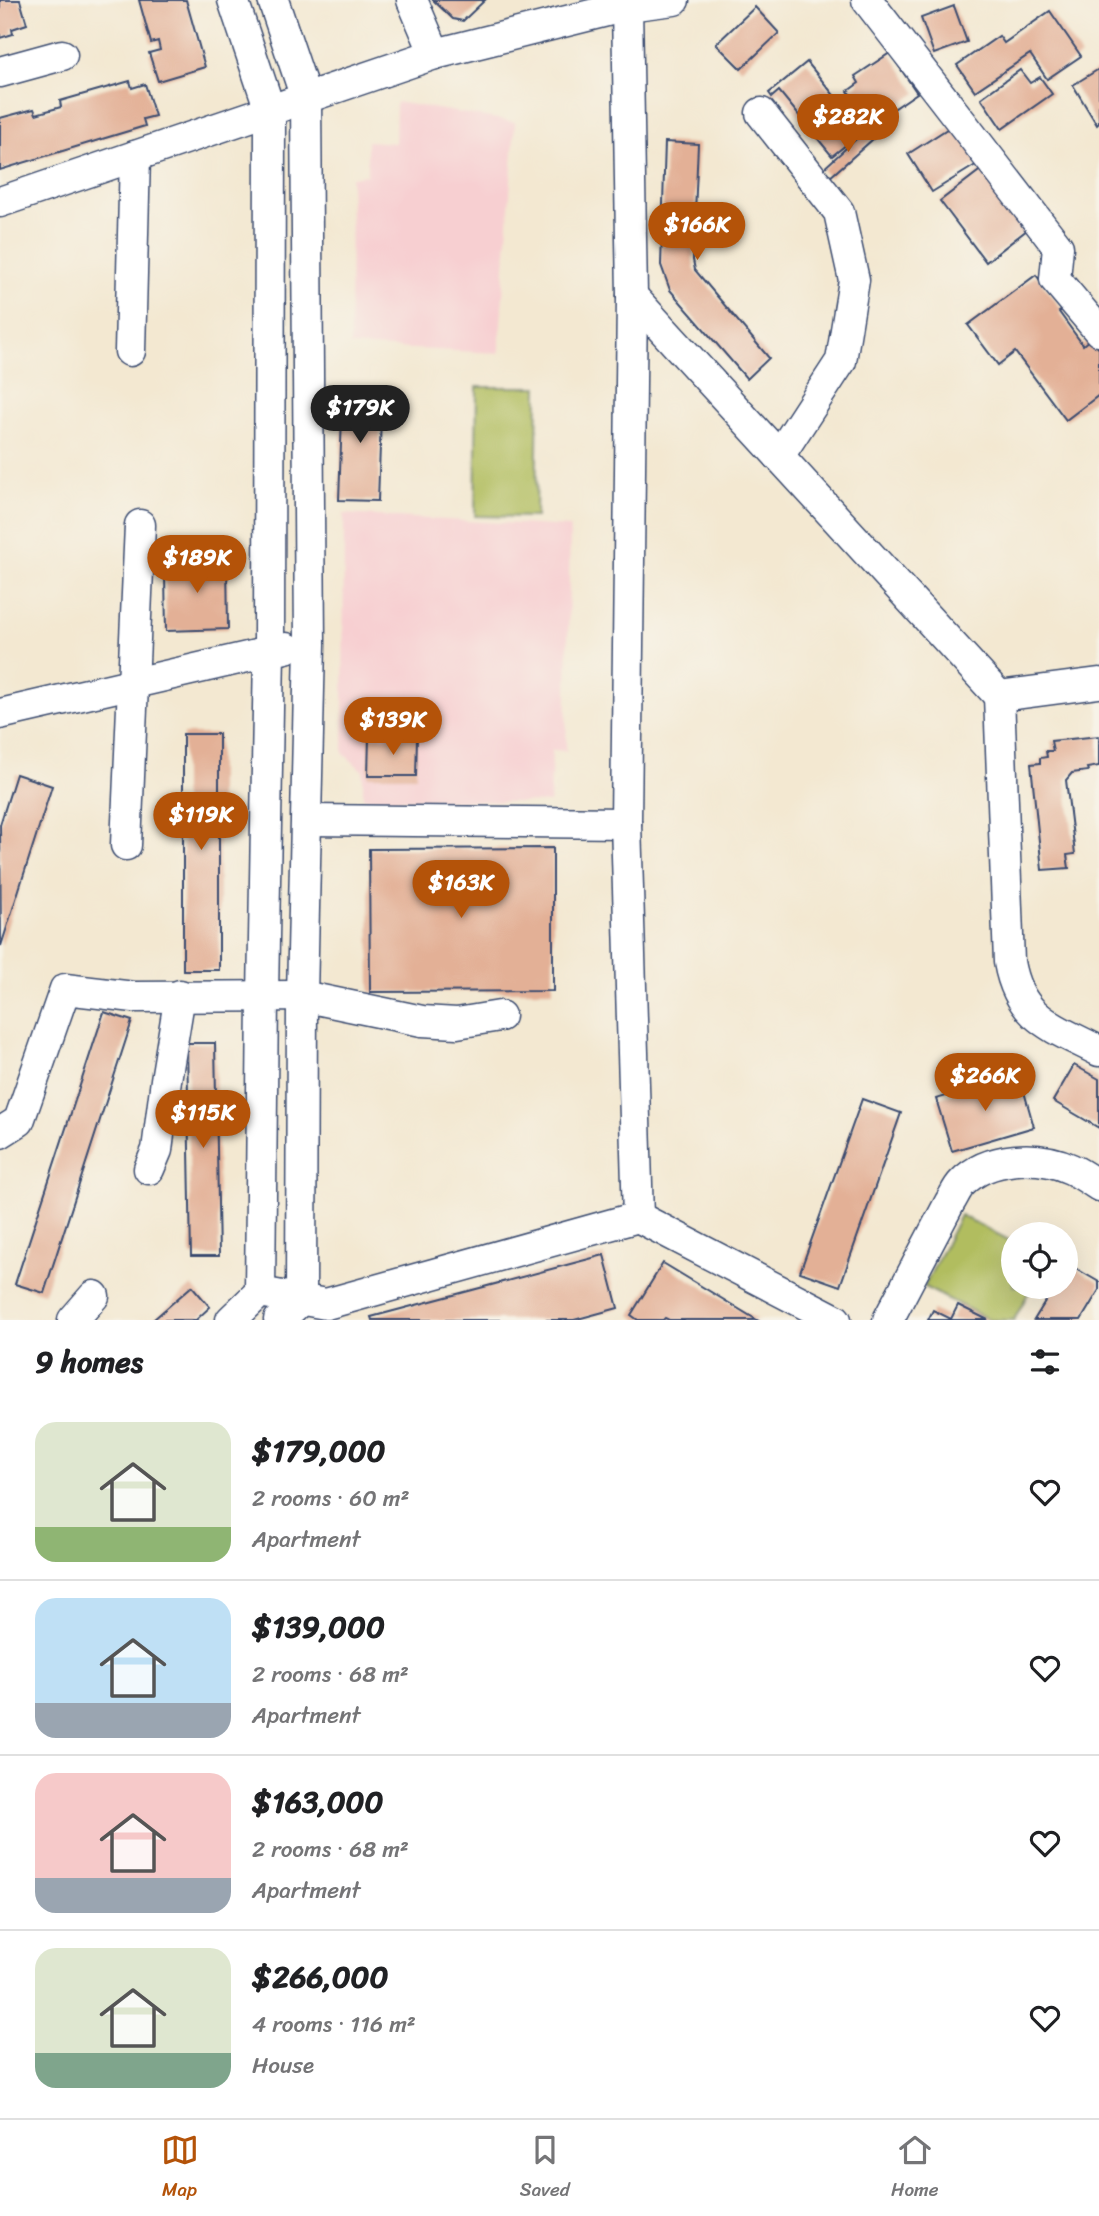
<!DOCTYPE html>
<meta charset="utf-8">
<style>
body{margin:0;font-family:Sriracha,sans-serif;background:#f6f6f6;color:#202124;height:100vh;display:flex;flex-direction:column;font-size:26px;white-space:nowrap}
*{box-sizing:border-box;margin:0}
p{font-size:23px;color:#757577}
.icon{flex:none;width:38px;height:38px;fill:none;stroke:currentColor;stroke-width:2;stroke-linecap:round;stroke-linejoin:round}
.map{position:relative;height:1320px;overflow:hidden}
.side{display:flex;flex-direction:column;background:#fff;flex:1}
.side>*{flex:none}
.fabs{position:absolute;left:1001px;top:1222px;display:grid;gap:14px}
.fabs a{display:grid;place-items:center;width:77px;height:77px;border-radius:50%;background:#fff;box-shadow:0 7px 28px #0002;font-size:35px}
.price{position:absolute;translate:-50% -60px;padding:0 16px;border-radius:24px;background:#b45309;color:#fff;font-size:23px;line-height:46px;filter:drop-shadow(0 2px 4px #0008)}
.price::after{content:'';position:absolute;left:50%;top:42px;width:21px;height:16px;margin-left:-10px;background:inherit;clip-path:polygon(0 0,100% 0,50% 100%)}
.price.current{background:#222;color:#fff}
ul{padding:0;list-style:none}
li{display:flex;align-items:center;gap:21px;height:175px;padding:0 35px}
li+li{border-top:2px solid #e0e0e0}
li span{display:grid;place-items:center;flex:none;width:196px;height:140px;border-radius:21px;color:#555}
li>.icon{margin-inline-start:auto}
span .icon{width:84px;height:84px;fill:#fffc;stroke-width:1}
li b{font-size:30px}
h2{display:flex;justify-content:space-between;align-items:center;height:84px;padding:0 35px;font-size:30px}
.dock{display:flex;justify-content:space-around;align-items:center;height:98px;border-top:2px solid #e0e0e0;background:#fff;font-size:19px;color:#757577}
.dock a{display:grid;justify-items:center;gap:4px}
.dock .current{color:#b45309}
.map>svg:first-child{display:block}
.built{fill:#f7cfd1}
.green{fill:#b1bd5f;stroke:#66765e;stroke-width:2}
.building{fill:#e3b096}
.lines{fill:none;stroke-linecap:round;stroke-linejoin:round}
.minor-casing{stroke:#3b4b6f;stroke-width:33}
.minor{stroke:#fff;stroke-width:30}
</style>
<div class="map">
<svg width="1099" height="1320" viewBox="0 0 1099 1320">
<rect width="100%" height="100%" fill="#f7f3e8"/>
<filter id="ink" filterUnits="userSpaceOnUse"><feTurbulence type="fractalNoise" baseFrequency=".0143" numOctaves="2"/><feDisplacementMap in="SourceGraphic" scale="14" xChannelSelector="R" yChannelSelector="G"/><feConvolveMatrix kernelMatrix="1 2 1 2 8 2 1 2 1" color-interpolation-filters="sRGB"/></filter>
<filter id="wash" filterUnits="userSpaceOnUse"><feTurbulence type="fractalNoise" baseFrequency=".00686" numOctaves="4" result="noise"/><feDisplacementMap in="SourceGraphic" scale="28" xChannelSelector="R" yChannelSelector="G"/><feGaussianBlur stdDeviation="1.57" result="paint"/><feColorMatrix in="noise" values="0 0 0 0 0 0 0 0 0 0 0 0 0 0 0 0 0 1.4 0 .05"/><feComposite in="paint" operator="in"/></filter>
<g filter="url(#wash)">
<rect width="100%" height="100%" fill="#f3e8d1"/>
<!-- built -->
<g class="built">
<polygon points="396,102 515,122 499,353 350,346 351,177 367,175 367,141 395,143"/>
<polygon points="344,514 570,527 566,751 552,750 550,803 363,798 363,771 343,753"/>
</g>
<!-- green -->
<g class="green">
<polygon points="477,387 538,387 536,517 475,516"/>
<polygon points="960,1215 1013,1242 1013,1286 1032,1286 1014,1320 990,1320 924,1287"/>
</g>
<g id="blocks">
<!-- building -->
<g class="building">
<polygon points="0,0 20,0 27,24 12,29 13,34 0,38"/>
<polygon points="139,0 186,0 205,67 158,81 149,53 160,50 158,41 151,43"/>
<polygon points="433,0 485,0 463,21 453,19"/>
<polygon points="954,6 967,42 934,54 921,18"/>
<polygon points="755,7 779,33 741,69 716,44"/>
<polygon points="1050,11 1081,56 1047,79 1030,54 975,91 957,65 999,36 1004,43"/>
<polygon points="890,53 917,93 882,117 886,123 875,130 848,91 859,83 855,76"/>
<polygon points="807,62 863,131 832,156 779,91 772,97 769,93"/>
<polygon points="1099,69 1099,123 1097,125 1073,85"/>
<polygon points="1020,70 1030,83 1040,77 1052,94 1002,129 981,98"/>
<polygon points="130,81 132,88 145,84 155,116 143,119 145,126 0,170 0,118 34,109 36,114 61,107 60,101"/>
<polygon points="958,122 982,161 932,192 908,154"/>
<polygon points="866,130 873,139 829,178 822,170"/>
<polygon points="665,142 698,144 693,260 695,270 769,358 747,379 670,290 661,265"/>
<polygon points="991,162 1037,222 986,262 940,201"/>
<polygon points="1036,275 1062,310 1059,312 1083,345 1091,338 1099,349 1099,395 1066,420 1015,352 998,365 968,325"/>
<polygon points="343,388 382,390 378,501 339,500"/>
<polygon points="209,549 209,564 227,563 228,629 166,631 165,574 186,573 186,550"/>
<rect x="183" y="734" width="36" height="236"/>
<polygon points="1099,736 1099,766 1087,768 1088,771 1072,773 1066,780 1075,854 1067,855 1069,868 1042,870 1031,764 1040,763 1040,758 1047,757 1046,751 1053,751 1051,741"/>
<polygon points="369,737 417,737 416,776 368,776"/>
<polygon points="16,774 52,786 1,946 0,825"/>
<polygon points="553,848 553,991 370,992 369,849"/>
<polygon points="104,1012 132,1021 44,1293 15,1284"/>
<polygon points="187,1043 215,1043 219,1256 191,1256"/>
<polygon points="1074,1065 1099,1079 1099,1128 1053,1101"/>
<polygon points="1019,1074 1034,1127 952,1151 936,1099"/>
<polygon points="862,1099 901,1113 840,1286 800,1272"/>
<polygon points="604,1255 618,1308 574,1320 372,1320 371,1317"/>
<polygon points="663,1263 757,1320 669,1320 665,1318 663,1320 638,1320 631,1315"/>
<polygon points="1068,1264 1099,1282 1099,1290 1081,1320 1034,1320 1055,1286 1066,1286 1066,1268"/>
<polygon points="192,1286 210,1307 196,1320 153,1320"/>
<polygon points="958,1305 988,1320 928,1320 933,1310 951,1319"/>
</g>
</g>
</g>
<g filter="url(#ink)">
<use href="#blocks" fill-opacity="0" stroke="#3b4b6f" stroke-width="2"/>
<g class="lines">
<defs>
<g id="minor">
<polyline points="273,0 306,98 310,644 302,996 301,1300 279,1320"/>
<polyline points="412,0 435,54"/>
<polyline points="867,0 1058,247 1055,279 1099,331"/>
<polyline points="0,72 62,55"/>
<polyline points="761,113 839,212 854,280 841,361 779,456"/>
<polyline points="0,202 435,54 627,6 674,0"/>
<polyline points="632,296 999,696 1099,683"/>
<polyline points="130,351 135,156"/>
<path d="M999,696l10,266c10,57 44,65 90,89"/>
<polyline points="0,714 286,648"/>
<polyline points="307,820 626,823"/>
<polyline points="126,845 140,525"/>
<polyline points="0,1133 19,1121 65,989 134,997 302,996 422,1021 457,1023 500,1016"/>
<polyline points="149,1169 157,1150 166,1080 180,995"/>
<polyline points="638,1217 836,1320"/>
<polyline points="260,1292 326,1304 638,1217 626,823 632,296 627,6"/>
<polyline points="73,1320 94,1296"/>
<polyline points="231,1320 260,1292 263,996 269,651 270,110 233,0"/>
<path d="M888,1320l62,-118c4,-6 7,-14 12,-19 26,-27 76,-29 109,-14 9,4 19,11 28,17"/>
</g>
</defs>
<!-- minor casing -->
<use href="#minor" class="minor-casing"/>
<!-- minor -->
<use href="#minor" class="minor"/>
</g>
</g>
</svg>
<div class="fabs">
<a><svg class="icon" aria-label="locate" viewBox="0 0 24 24"><circle cx="12" cy="12" r="6"/><path d="M12 2v4M12 18v4M2 12h4M18 12h4"/></svg></a>
</div>
<b class="price" style="left:848px;top:154px">$282K</b>
<b class="price" style="left:697px;top:262px">$166K</b>
<b class="price current" style="left:360px;top:445px">$179K</b>
<b class="price" style="left:197px;top:595px">$189K</b>
<b class="price" style="left:393px;top:757px">$139K</b>
<b class="price" style="left:201px;top:852px">$119K</b>
<b class="price" style="left:461px;top:920px">$163K</b>
<b class="price" style="left:985px;top:1113px">$266K</b>
<b class="price" style="left:203px;top:1150px">$115K</b>
</div>
<section class="side">
<h2>9 homes<svg class="icon" aria-label="filters" viewBox="0 0 24 24"><path d="M4 7h16M4 17h16"/><circle cx="9" cy="7" r="2"/><circle cx="15" cy="17" r="2"/></svg></h2>
<ul>
<li><span style="background:linear-gradient(#dfe7d0 75%,#8fb573 0)"><svg class="icon" aria-label="home" viewBox="0 0 24 24"><path d="M3 11l9-7 9 7M6 9v11h12V9"/></svg></span><div><b>$179,000</b><p>2 rooms · 60 m²</p><p>Apartment</p></div><svg class="icon" aria-label="heart" viewBox="0 0 24 24"><path d="M12 20l-8-8c-3-5 5-10 8-4 3-6 11-1 8 4z"/></svg></li>
<li><span style="background:linear-gradient(#bfe0f5 75%,#9aa5b1 0)"><svg class="icon" aria-label="home" viewBox="0 0 24 24"><path d="M3 11l9-7 9 7M6 9v11h12V9"/></svg></span><div><b>$139,000</b><p>2 rooms · 68 m²</p><p>Apartment</p></div><svg class="icon" aria-label="heart" viewBox="0 0 24 24"><path d="M12 20l-8-8c-3-5 5-10 8-4 3-6 11-1 8 4z"/></svg></li>
<li><span style="background:linear-gradient(#f6c9c9 75%,#9aa5b1 0)"><svg class="icon" aria-label="home" viewBox="0 0 24 24"><path d="M3 11l9-7 9 7M6 9v11h12V9"/></svg></span><div><b>$163,000</b><p>2 rooms · 68 m²</p><p>Apartment</p></div><svg class="icon" aria-label="heart" viewBox="0 0 24 24"><path d="M12 20l-8-8c-3-5 5-10 8-4 3-6 11-1 8 4z"/></svg></li>
<li><span style="background:linear-gradient(#dfe7d0 75%,#7fa58c 0)"><svg class="icon" aria-label="home" viewBox="0 0 24 24"><path d="M3 11l9-7 9 7M6 9v11h12V9"/></svg></span><div><b>$266,000</b><p>4 rooms · 116 m²</p><p>House</p></div><svg class="icon" aria-label="heart" viewBox="0 0 24 24"><path d="M12 20l-8-8c-3-5 5-10 8-4 3-6 11-1 8 4z"/></svg></li>
</ul>
</section>
<nav class="dock">
<a class="current"><svg class="icon" aria-label="map" viewBox="0 0 24 24"><path d="M3 6l6-2 6 2 6-2v14l-6 2-6-2-6 2zM9 4v14M15 6v14"/></svg>Map</a>
<a><svg class="icon" aria-label="saved" viewBox="0 0 24 24"><path d="M7 4h10v16l-5-4-5 4z"/></svg>Saved</a>
<a><svg class="icon" aria-label="home" viewBox="0 0 24 24"><path d="M3 11l9-7 9 7M6 9v11h12V9"/></svg>Home</a>
</nav>
